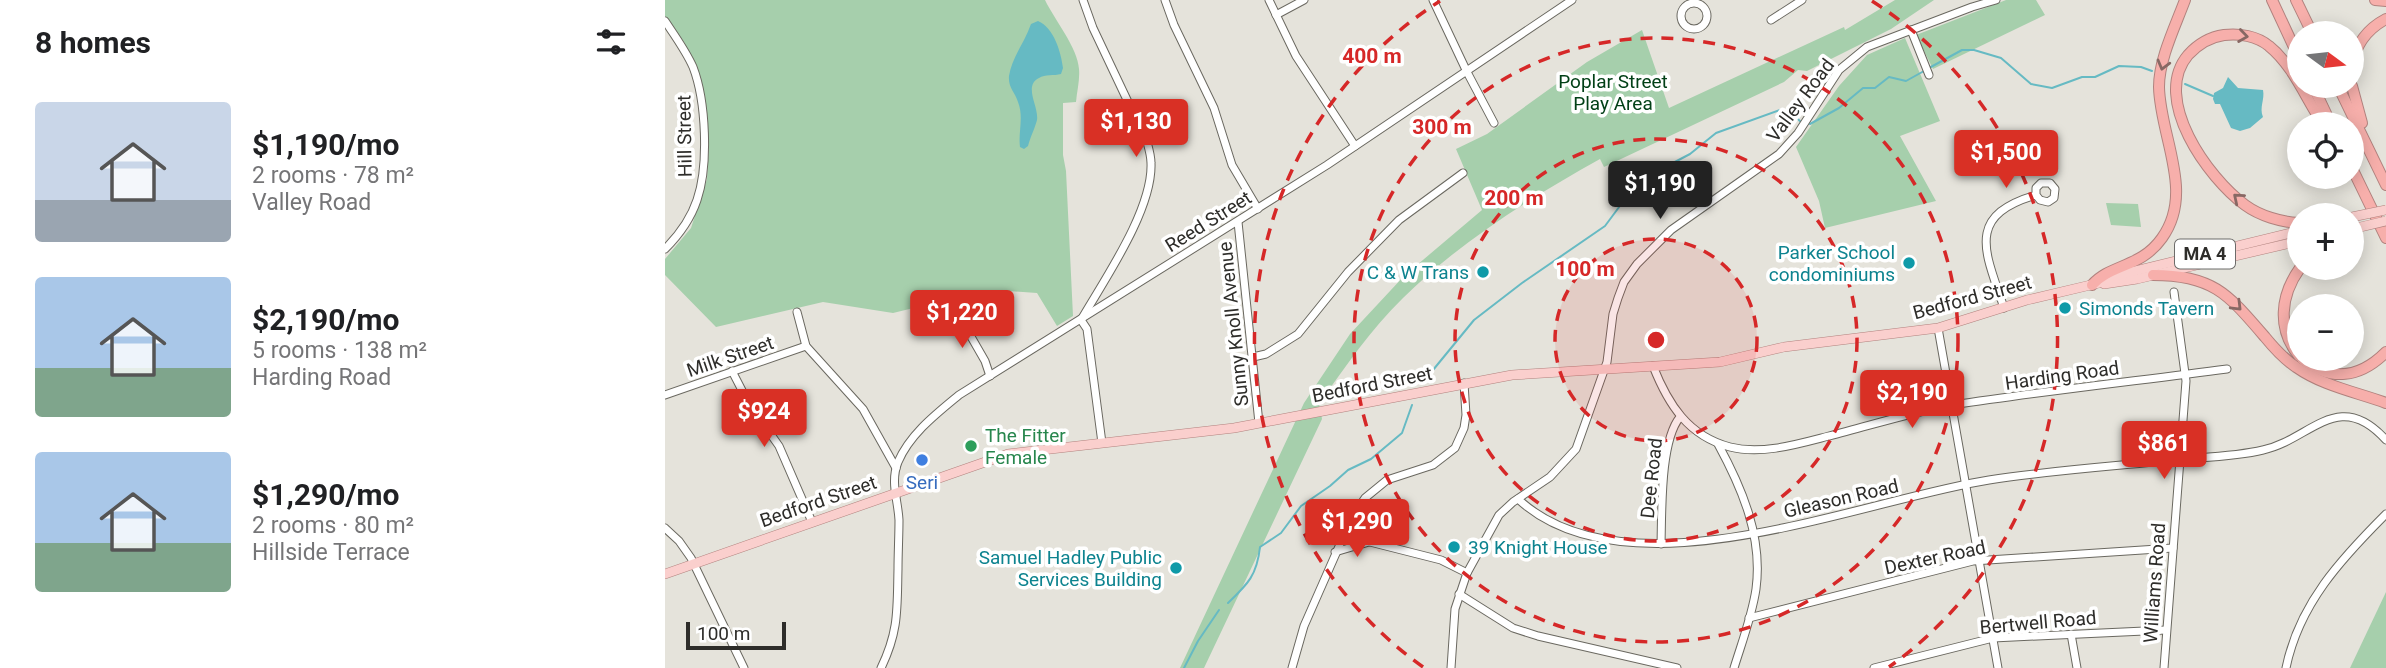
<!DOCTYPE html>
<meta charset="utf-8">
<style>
body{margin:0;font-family:Roboto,sans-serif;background:#f2f2f2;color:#202124;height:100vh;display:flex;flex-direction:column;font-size:26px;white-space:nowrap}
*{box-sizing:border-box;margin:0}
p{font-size:23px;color:#757577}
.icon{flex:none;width:38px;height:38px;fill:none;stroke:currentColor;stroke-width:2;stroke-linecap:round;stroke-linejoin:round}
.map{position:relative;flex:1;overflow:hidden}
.side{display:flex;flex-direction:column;background:#fff;width:665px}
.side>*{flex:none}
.needle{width:46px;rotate:105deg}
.fabs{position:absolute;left:1622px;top:21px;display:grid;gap:14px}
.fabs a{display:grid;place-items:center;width:77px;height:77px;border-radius:50%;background:#fff;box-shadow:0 4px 18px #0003;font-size:35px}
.scale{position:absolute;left:21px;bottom:18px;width:100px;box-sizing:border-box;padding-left:7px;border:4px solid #2e2d2a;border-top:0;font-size:19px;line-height:24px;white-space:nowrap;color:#2e2d2a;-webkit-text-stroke:5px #fff;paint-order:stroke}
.price{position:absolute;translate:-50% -60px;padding:0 16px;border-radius:7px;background:#d93025;color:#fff;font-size:23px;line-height:46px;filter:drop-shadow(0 2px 4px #0008)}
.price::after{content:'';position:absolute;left:50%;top:42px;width:21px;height:16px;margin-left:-10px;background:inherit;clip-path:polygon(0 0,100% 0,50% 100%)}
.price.on{background:#222;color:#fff}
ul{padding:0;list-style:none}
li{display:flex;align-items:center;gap:21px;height:175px;padding:0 35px}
li span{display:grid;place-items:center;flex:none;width:196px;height:140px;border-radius:7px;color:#555}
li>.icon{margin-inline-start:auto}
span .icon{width:84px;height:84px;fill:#fffc;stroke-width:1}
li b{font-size:30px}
h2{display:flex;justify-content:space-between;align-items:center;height:84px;padding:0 35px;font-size:30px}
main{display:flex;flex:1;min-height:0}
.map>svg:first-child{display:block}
.green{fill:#a6cfac}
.water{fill:#66bac3}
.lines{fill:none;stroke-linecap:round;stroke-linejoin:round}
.stream{stroke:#66bac3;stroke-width:2}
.minor-casing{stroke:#6a6860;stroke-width:9}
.major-casing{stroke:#b1827e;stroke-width:10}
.highway-casing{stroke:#b1827e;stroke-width:12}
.minor{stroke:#fff;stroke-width:7}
.major{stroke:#facfcd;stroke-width:9}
.highway{stroke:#f7afab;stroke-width:10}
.major-bridge-casing{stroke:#b1827e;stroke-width:10;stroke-linecap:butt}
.major-bridge{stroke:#facfcd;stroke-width:9}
.oneway{stroke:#886864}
.ring{fill:none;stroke:#d62828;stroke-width:3.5;stroke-dasharray:12 9}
.culture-dot{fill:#0f9aa8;stroke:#fff;stroke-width:2.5}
.leisure-dot{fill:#2e9e5b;stroke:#fff;stroke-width:2.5}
.shop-dot{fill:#3f7fe0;stroke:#fff;stroke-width:2.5}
.labels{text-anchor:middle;stroke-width:7;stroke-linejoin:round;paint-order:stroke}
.shield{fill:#fff;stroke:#6d6c6a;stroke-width:2}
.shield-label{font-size:18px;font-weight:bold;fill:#2e2d2a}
.park-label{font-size:19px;fill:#024017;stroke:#fff}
.street-label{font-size:19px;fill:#2e2d2a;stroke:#fff}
.culture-label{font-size:19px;fill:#0d838f;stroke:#fff;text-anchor:end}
.leisure-label{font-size:19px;fill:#27864d;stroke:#fff;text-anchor:start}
.shop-label{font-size:19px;fill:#366cbe;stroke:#fff}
.centre{fill:#d62828;stroke:#fff;stroke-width:3.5}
.ring-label{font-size:21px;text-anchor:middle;font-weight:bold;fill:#d62828;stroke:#fff;stroke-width:7;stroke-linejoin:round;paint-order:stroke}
</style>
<main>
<section class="side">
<h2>8 homes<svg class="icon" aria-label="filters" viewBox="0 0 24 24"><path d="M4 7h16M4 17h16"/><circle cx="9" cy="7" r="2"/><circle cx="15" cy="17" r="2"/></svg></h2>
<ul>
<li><span style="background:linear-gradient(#c9d6e8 70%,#9aa5b1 0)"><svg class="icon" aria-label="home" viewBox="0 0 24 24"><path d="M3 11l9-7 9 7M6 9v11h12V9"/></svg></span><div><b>$1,190/mo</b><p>2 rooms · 78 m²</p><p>Valley Road</p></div></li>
<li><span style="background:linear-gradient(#a9c7e8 65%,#7fa58c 0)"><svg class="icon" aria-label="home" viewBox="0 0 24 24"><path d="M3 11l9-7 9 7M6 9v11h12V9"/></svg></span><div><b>$2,190/mo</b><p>5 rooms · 138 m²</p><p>Harding Road</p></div></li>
<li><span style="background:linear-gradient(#a9c7e8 65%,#7fa58c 0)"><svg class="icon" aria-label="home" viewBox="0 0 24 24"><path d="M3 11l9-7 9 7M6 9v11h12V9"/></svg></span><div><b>$1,290/mo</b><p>2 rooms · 80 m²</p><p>Hillside Terrace</p></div></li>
</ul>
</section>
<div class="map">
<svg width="1721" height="668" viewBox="0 0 1721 668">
<rect width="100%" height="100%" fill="#e5e3db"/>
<!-- green -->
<g class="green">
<path d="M0,0h380c9,19 33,48 34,69 1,11 -2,22 -3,33l-13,1v52l3,16 7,145 -16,10 -20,-33 -28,-2 -75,12 -41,10 -70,-11 -107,25 -51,-52v-16l26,-31 16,-49 2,-34 -4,-44 -6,-27 -15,-32 -19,-26z"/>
<path d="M1230,0h39l-43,29 -84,42 -9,-1 -14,12 -180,85 -4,-8c-70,39 -139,82 -197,139 -32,31 -58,69 -84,106l3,15 -118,249h-24l124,-265 46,-69 54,-58 78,-66 -26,-61 31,-15 100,-72 55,-32 27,78 175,-81 1,3z"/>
<polygon points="1341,0 1371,0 1380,15 1268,69 1251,35"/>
<polygon points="1240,38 1275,121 1235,136 1271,201 1160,228 1154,201 1131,147 1174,86 1202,55"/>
<polygon points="1441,203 1473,204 1476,227 1446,225"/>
<polygon points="1721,592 1721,668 1685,668"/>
</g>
<!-- water -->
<g class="water">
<path d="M373,21c16,7 23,31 25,47l-2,6c-7,2 -16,0 -22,4 -16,8 0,28 -2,42 -2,8 -7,18 -9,26l-4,3 -4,-2c-2,-15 4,-30 -2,-45 -3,-10 -10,-14 -9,-26 3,-19 16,-34 22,-52z"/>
<path d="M1563,77l10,11 25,2c2,10 -4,17 0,27l-13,11 -10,3 -9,-3 -11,-24h-5l-2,-5 1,-6 9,-5z"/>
</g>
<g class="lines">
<!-- stream -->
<g class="stream">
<polyline points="1264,68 1297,50 1309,50 1336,58 1366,84 1387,88 1417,77 1430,77 1454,66 1476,67 1487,71"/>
<polyline points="1520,84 1548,96"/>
<polyline points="1145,124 1174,108 1198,88 1210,88 1224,77 1241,81 1259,71"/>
<polyline points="759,381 809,320 857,283 940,226 963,195 987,174 1025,154 1051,133 1115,110 1124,111 1136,122"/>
<path d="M563,603c20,-19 29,-28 32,-56l21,-14 20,-27 29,-20 18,-16 23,-11 31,-26 10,-28"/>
<polyline points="519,668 533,641 554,610"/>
</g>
<defs>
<g id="minor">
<path d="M418,0l10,28 54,114c2,7 4,14 4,21 2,47 -47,117 -70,157l6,9 15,114"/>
<polyline points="500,0 509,25 549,108 567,165 593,209"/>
<polyline points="604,0 631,56 690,146"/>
<polyline points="768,0 802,72 829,123"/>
<circle cx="1029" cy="16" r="13"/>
<polyline points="611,15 639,0"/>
<polyline points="1106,20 1137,0"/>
<path d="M0,21c10,15 21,30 28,46 13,34 16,98 4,133 -6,18 -18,35 -32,49"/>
<polyline points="1246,30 1264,75"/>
<polyline points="573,222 594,423"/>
<path d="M1339,308c-18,-55 -40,-92 32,-113v-7l5,-5h9l5,6 -1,9 -6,4 -8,-2 -4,-5"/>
<polyline points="132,312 141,346 198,409 231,468"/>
<polyline points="293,314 320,361 325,376"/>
<polyline points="1273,328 1333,668"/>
<polyline points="588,357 601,354 633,334 683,272 734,220 798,173"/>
<path d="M988,366c15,38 35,70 77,81 32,8 68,-3 99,-11 40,-10 83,-24 124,-31 91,-14 183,-24 274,-36"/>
<polyline points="67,371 83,402 114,446 147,522"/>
<polyline points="0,395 141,346"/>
<path d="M1053,444c24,44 45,93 38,145 -4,27 -14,53 -22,79"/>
<path d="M853,499c109,101 343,1 471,-19 64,-10 130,-14 195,-21 26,-2 54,-3 79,-9 47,-10 75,-63 123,-10"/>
<polyline points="686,518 697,537 705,542 776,560 802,573"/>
<polyline points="0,528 14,541 26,558 79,668"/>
<path d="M996,544c1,-32 -1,-103 19,-127"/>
<polyline points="670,552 704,542"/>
<polyline points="794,594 848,628 873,636 1012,668"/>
<polyline points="1084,618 1308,561 1508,548"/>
<polyline points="1406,634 1412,668"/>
<path d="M216,668c18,-37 16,-59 17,-99 0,-16 1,-33 1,-49 -1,-20 -9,-38 -1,-58 12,-28 38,-48 61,-67l368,-230 245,-165"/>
<polyline points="627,668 639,626 687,517 700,498 722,480 768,465 790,448 799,428 801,415 799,383"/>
<polyline points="786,668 790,609 802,573 834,515 848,502 885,477 911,449 942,362 948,314 953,298 959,282 972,264 1006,230 1114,154 1133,133 1174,70 1202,47 1307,7 1331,0"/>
<polyline points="1209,668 1328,638 1501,630"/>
<polyline points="1499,668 1521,381 1509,292"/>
<path d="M1621,668c13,-64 55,-109 100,-154"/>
</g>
<g id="major">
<polyline points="1439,284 1472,279 1634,241"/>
<polyline points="0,574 343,454 569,428 847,375 1055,362 1119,347 1273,328 1362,300 1434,283 1445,277 1634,231"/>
</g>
<g id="highway">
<polyline points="1607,0 1634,58"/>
<polyline points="1631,0 1647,33"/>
<polyline points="1710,0 1721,1"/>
<path d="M1687,65c4,-21 15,-36 34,-46"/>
<polyline points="1648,86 1666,124"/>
<polyline points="1673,86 1721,185"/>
<polyline points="1687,86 1697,123"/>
<polyline points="1687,168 1721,238"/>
<path d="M1634,223c-18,-1 -39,-7 -54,-18 -37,-27 -94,-106 -57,-150 10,-11 22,-18 36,-20 15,-2 33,1 45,11 24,19 37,53 54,78"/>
<path d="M1488,275c60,0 75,19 112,62 9,11 19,22 31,30 27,19 60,25 90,36"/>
<path d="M1427,285c18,-21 49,-17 70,-47 33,-46 -2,-101 -3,-151 0,-28 16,-60 26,-87"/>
<path d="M1634,356c-22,-27 -19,-60 1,-88"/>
<path d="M1637,359c29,23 58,19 84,-7"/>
</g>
</defs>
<!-- minor casing -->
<use href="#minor" class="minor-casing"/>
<!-- major casing -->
<use href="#major" class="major-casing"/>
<!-- highway casing -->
<use href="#highway" class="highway-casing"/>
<!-- minor -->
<use href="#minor" class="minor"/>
<!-- major -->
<use href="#major" class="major"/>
<!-- highway -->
<use href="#highway" class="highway"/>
<defs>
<g id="major-bridge">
<polyline points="1687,217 1721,210"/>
<polyline points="1687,229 1721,221"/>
</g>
</defs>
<!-- major-bridge casing -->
<use href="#major-bridge" class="major-bridge-casing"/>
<!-- major-bridge -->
<use href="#major-bridge" class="major-bridge"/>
</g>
<!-- one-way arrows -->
<defs><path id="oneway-chevron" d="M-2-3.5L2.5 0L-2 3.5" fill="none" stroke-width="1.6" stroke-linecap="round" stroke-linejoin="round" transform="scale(1.75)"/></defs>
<g class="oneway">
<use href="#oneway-chevron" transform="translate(1578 36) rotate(8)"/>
<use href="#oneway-chevron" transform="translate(1498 65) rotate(105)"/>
<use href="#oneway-chevron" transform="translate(1573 198) rotate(-140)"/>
<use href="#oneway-chevron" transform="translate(1572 306) rotate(45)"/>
</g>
<!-- distance rings -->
<circle cx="991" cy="340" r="101" fill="#d62828" fill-opacity=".12"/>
<g class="ring">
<circle cx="991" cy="340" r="101"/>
<circle cx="991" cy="340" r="201"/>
<circle cx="991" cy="340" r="302"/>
<path d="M758 667A402 402 0 0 1 775 1M1207 1A402 402 0 0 1 1224 667"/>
</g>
<!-- markers -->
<g class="culture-dot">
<circle cx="1244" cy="263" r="7"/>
<circle cx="818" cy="272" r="7"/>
<circle cx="1400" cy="308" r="7"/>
<circle cx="789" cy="547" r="7"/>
<circle cx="511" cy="568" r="7"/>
</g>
<circle class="leisure-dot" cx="306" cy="446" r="7"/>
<circle class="shop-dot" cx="257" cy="460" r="7"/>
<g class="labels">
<!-- shield labels -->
<rect class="shield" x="1510" y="239.5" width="60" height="29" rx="5"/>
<g class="shield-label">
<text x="1540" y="260">MA 4</text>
</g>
<!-- park labels -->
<g class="park-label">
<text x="948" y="88">Poplar Street<tspan x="948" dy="22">Play Area</tspan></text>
</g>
<!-- street labels -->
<g class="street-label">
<text transform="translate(1135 100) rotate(-53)" y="7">Valley Road</text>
<text transform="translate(19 136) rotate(-91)" y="7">Hill Street</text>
<text transform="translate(543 221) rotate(-32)" y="7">Reed Street</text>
<text transform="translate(1307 297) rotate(-15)" y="7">Bedford Street</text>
<text transform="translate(568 324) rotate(-96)" y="7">Sunny Knoll Avenue</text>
<text transform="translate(65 356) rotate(-19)" y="7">Milk Street</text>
<text transform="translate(1397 375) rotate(-8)" y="7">Harding Road</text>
<text transform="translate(707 384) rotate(-11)" y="7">Bedford Street</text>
<text transform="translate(986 478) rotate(-84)" y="7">Dee Road</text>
<text transform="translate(1176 498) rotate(-13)" y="7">Gleason Road</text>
<text transform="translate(153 501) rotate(-19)" y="7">Bedford Street</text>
<text transform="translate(1270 557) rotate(-12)" y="7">Dexter Road</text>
<text transform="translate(1489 583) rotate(-86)" y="7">Williams Road</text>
<text transform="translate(1373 622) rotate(-5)" y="7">Bertwell Road</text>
</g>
<!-- culture labels -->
<g class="culture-label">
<text x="1230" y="259">Parker School<tspan x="1230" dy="22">condominiums</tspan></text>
<text x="804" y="279">C &amp; W Trans</text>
<text x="1414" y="315" text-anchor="start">Simonds Tavern</text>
<text x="803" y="554" text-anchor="start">39 Knight House</text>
<text x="497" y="564">Samuel Hadley Public<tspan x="497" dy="22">Services Building</tspan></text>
</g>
<!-- leisure labels -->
<g class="leisure-label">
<text x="320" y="442">The Fitter<tspan x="320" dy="22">Female</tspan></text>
</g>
<!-- shop labels -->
<g class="shop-label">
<text x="257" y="489">Seri</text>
</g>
</g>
<circle cx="991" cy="340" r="10" class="centre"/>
<g class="ring-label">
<text x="707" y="63">400 m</text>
<text x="777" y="134">300 m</text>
<text x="849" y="205">200 m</text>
<text x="920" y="276">100 m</text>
</g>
</svg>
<div class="fabs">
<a><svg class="needle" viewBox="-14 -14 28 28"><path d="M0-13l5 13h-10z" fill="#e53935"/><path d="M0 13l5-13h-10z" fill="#757577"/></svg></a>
<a><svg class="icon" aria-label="locate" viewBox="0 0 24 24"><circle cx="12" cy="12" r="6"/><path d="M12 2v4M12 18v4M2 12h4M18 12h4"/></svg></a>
<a>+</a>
<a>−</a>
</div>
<div class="scale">100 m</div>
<b class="price" style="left:471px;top:159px">$1,130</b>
<b class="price" style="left:1341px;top:190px">$1,500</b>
<b class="price on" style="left:995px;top:221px">$1,190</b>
<b class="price" style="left:297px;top:350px">$1,220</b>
<b class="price" style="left:1247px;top:430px">$2,190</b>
<b class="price" style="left:99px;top:449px">$924</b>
<b class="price" style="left:1499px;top:481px">$861</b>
<b class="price" style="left:692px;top:559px">$1,290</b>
</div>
</main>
